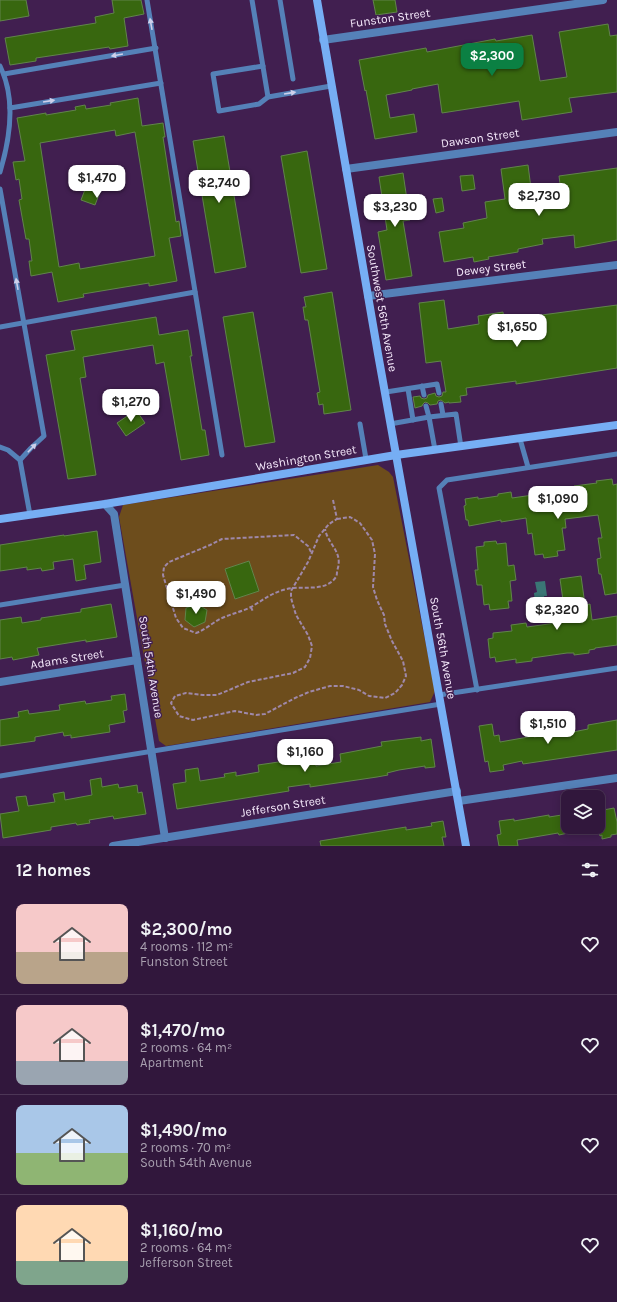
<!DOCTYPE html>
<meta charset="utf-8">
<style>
body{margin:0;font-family:Karla,sans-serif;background:#392043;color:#f1f3f6;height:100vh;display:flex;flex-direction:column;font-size:15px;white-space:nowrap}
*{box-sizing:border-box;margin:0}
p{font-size:13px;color:#a89faf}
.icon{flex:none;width:22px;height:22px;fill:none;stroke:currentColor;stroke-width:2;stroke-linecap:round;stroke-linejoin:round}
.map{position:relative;height:846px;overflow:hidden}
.drawer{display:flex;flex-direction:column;background:#31173c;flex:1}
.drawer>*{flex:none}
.tools{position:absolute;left:561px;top:790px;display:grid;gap:8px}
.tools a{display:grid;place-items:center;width:44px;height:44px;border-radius:8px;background:#31173c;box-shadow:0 2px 10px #0003,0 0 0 1px #4c3656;font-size:20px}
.price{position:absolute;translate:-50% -34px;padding:0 9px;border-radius:8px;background:#fff;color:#222;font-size:13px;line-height:26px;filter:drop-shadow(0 1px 2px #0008)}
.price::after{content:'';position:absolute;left:50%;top:24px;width:12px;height:9px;margin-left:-6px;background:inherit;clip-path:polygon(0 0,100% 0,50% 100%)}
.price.active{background:#0b8043;color:#fff}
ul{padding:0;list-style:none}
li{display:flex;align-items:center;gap:12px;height:100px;padding:0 16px}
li+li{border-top:1px solid #4c3656}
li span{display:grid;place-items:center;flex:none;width:112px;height:80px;border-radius:8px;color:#555}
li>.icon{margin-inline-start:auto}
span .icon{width:48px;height:48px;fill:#fffc;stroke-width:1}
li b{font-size:17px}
h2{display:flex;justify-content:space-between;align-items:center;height:48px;padding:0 16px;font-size:17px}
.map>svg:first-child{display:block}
.green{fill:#6d4d1c}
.water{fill:#3a7675}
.building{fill:#38670f;stroke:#61844b;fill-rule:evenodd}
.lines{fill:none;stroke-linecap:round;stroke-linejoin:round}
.path{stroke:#9f88a9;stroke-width:2;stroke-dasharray:4 2;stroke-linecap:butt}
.lane{stroke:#5581b8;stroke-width:5}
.street{stroke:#5581b8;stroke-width:8}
.secondary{stroke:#76aef4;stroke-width:8}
.oneway{fill:#ced0eb}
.labels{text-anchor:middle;stroke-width:3;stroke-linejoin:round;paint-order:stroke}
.street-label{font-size:12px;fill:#f6eafc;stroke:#411f50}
</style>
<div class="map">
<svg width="617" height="846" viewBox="0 0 617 846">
<rect width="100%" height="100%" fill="#411f50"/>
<!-- green -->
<polygon class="green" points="378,465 389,472 393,477 435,691 430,702 166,746 159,741 119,517 123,505"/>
<!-- water -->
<polygon class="water" points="545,581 547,596 544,596 545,602 535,603 534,593 537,592 535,582"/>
<!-- building -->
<g class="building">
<polygon points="0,0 26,0 29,16 0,21"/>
<polygon points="112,0 141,0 144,14 124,18 128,46 110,49 109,47 36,58 36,61 10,65 5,38 96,23 95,17 114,13"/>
<polygon points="373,0 395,0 397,12 376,15"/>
<polygon points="608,24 610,36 617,35 617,92 569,98 572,112 522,120 519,101 442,113 438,84 412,89 412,90 386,95 390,118 414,114 417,132 375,139 366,90 365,91 359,60 426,48 427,52 495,39 496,41 532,35 540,81 567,77 559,32"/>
<path d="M138,98l4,28 21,-3 2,14h-2l13,85 3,-1 2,15 -12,2 8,43 -28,5v-3l-66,11 1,3 -26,5 -6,-30 -21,4 -2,-15h3l-3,-22h-3l-7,-39 3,-1 -3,-20 -3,1 -3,-18 12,-1 -8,-43 29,-5v2l30,-5 -1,-3 10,-2 1,4 25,-4 -1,-2zM115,130l1,6 19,-4 20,124 -75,13 -1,-6 -20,4 -19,-124z"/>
<polygon points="224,136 246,267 215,273 193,141"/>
<polygon points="307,151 327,269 301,273 281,156"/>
<polygon points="528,165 532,196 535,195 537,210 563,207 559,176 617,168 617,240 575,248 574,235 542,239 543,244 518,249 518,252 488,257 489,259 474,262 473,257 444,262 439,232 464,228 463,223 487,218 485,202 505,199 501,169"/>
<polygon points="403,173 410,220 403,221 412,276 386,280 378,232 387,230 379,177"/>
<polygon points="473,175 475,189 462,191 460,176"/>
<polygon points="89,179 103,184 95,205 81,200"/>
<polygon points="442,198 444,211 436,213 433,199"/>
<polygon points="332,292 351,410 324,414 323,404 319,405 317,393 320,392 308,320 305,320 303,307 306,307 304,297"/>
<polygon points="444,300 448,329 479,324 478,316 503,312 504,320 617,305 617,368 516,384 516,381 466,388 467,395 460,396 461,402 449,403 449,402 445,403 441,400 438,401 437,404 430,405 428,403 425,402 423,404 422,406 415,408 413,397 420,396 421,398 424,399 427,398 428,395 435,393 436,396 439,397 442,396 443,392 446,392 441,361 426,363 419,303"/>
<polygon points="253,312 275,442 245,447 223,317"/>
<polygon points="156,317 159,335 188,330 192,356 190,356 202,430 205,430 209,455 181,460 164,362 156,364 153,345 83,357 86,377 80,378 96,475 68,479 46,355 75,350 71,331"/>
<polygon points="136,410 145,423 126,436 117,423"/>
<polygon points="612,479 613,485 617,484 617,593 605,595 601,574 599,574 597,559 601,558 598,538 602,538 598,515 565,519 566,528 562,528 565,550 557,551 558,556 544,558 543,554 535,555 532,533 528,534 526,518 501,522 501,520 469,526 468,520 466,520 464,506 466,505 465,499 478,497 478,499 498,496 498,494 511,492 512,498 533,495 532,490 551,487 552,494 556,493 557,497 576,495 574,486 597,483 596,481"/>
<polygon points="97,531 101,562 84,565 86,579 76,581 73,559 53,562 54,569 42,571 41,568 27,570 27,567 0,571 0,545 64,535 64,536"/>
<polygon points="496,541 497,544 506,543 508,566 514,565 516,580 510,581 512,601 508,601 509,608 490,610 489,604 484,605 482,585 477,585 475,570 478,570 476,547 484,546 484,542"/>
<polygon points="249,561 259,591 235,599 225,569"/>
<polygon points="581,576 585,605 590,604 592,620 617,616 617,645 595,648 595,649 589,650 589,653 574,655 574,653 567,653 532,658 532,661 516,663 516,659 496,662 495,657 490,658 488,639 493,638 493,633 512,631 511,625 526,623 527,627 563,622 562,608 564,607 560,579"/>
<polygon points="111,604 117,637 86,642 86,640 37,648 39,655 13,660 12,657 0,659 0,620 21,617 22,623 41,620 41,618 81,612 81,609"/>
<polygon points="197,604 207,610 205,622 194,627 185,620 186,608"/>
<polygon points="125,694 127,710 123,711 125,722 109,725 110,732 71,738 71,735 64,736 63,732 35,737 35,741 0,746 0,720 19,717 18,712 28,710 29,714 60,710 59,705 85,701 86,704 112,700 111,696"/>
<polygon points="617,720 617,750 523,764 522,761 503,765 504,770 490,772 488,761 485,762 479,726 492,724 494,736 499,735 500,742 534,736 534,737 567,732 568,733 588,729 588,725"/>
<polygon points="421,737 421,741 431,739 435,767 425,768 425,766 399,770 387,773 388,775 377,777 310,787 310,784 288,787 289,791 177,809 173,784 186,782 185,770 198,768 200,781 225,777 224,774 236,772 236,776 259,772 258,765 299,759 300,761 315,759 316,766 341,762 340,754 382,746 381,742"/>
<polygon points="101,778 102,787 118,784 119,788 137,785 138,793 142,792 146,814 114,819 113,816 89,820 90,823 77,825 76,823 51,827 51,830 3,838 0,814 19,811 16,797 26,796 28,806 55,802 53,794 64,792 65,800 92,795 90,780"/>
<polygon points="614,808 617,822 617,834 611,835 611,837 602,839 602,835 600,836 598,826 598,811"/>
<polygon points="568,814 568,833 559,835 558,833 517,840 518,846 499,846 497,835 501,834 499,821 514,819 514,821 549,815 549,817"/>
<polygon points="443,821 446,837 442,837 444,846 321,846 320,841 406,827 406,830 432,826 431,823"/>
</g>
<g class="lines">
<!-- path -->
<g class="path">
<polyline points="333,500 337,519 329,524 319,536 308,562 291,591 291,598 296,615 308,635 312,646 310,658 305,667 293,673 248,682 217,695 203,695 186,693 175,696 171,703 179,716 193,720 235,711 256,715 265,714 295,698 309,692 330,686 343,686 359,690 369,696 385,698 395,693 402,685 406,676 403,661 392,641 385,624 384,615 377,600 373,587 375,554 372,540 360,523 350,517 337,519"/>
<path d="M311,552l-3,-6 -14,-11 -72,4 -12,6 -41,17 -5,5 -1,8 13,43 7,10 13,5c9,-3 16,-10 24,-14 10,-5 21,-7 31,-12 12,-7 22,-15 36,-18 15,-4 38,4 49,-12 1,-2 1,-4 1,-6 7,-19 -9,-26 -12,-42"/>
<polyline points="251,607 253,612"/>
</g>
<!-- lane -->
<g class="lane">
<polyline points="147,0 222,455"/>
<polyline points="252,0 268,97"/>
<polyline points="280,0 293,79"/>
<path d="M0,66c16,32 10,73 0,106"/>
<polyline points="263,66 213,74 219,111 259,104 268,97 331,86"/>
<polyline points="4,74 156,48"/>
<polyline points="10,108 161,83"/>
<polyline points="0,189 44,436 31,448 20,460"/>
<polyline points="0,327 195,292"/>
<polyline points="422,386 424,395"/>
<polyline points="408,389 413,420"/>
<polyline points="386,392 437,384 439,393"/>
<polyline points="441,404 443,415"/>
<polyline points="360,424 366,459"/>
<polyline points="390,424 429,417 426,406"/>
<polyline points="520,439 528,467"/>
<polyline points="0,447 8,450 20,460 30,515"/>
<polyline points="435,450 429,417 456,414 461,447"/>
<polyline points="0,605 125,585"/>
<polyline points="477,690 439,488 447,480 617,454"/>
<polyline points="439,695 617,668"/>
<polyline points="0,776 441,704"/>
</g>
<!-- street -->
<g class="street">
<polyline points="323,40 603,0"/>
<polyline points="346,169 617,132"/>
<polyline points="368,296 617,265"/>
<polyline points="105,504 114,514 165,838"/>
<polyline points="0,682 137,660"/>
<polyline points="459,801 617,778"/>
<polyline points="113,846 457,791"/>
</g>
<!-- secondary -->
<g class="secondary">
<polyline points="317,0 378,354 466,846"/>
<polyline points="0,519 105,504 396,455 617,425"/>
</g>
</g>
<!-- one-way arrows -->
<defs><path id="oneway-solid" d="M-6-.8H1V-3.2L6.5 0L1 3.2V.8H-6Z"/></defs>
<g class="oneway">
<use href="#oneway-solid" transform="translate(151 24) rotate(-100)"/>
<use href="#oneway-solid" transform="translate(117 55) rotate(170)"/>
<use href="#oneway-solid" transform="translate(290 93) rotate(-9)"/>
<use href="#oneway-solid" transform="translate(49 101) rotate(-9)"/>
<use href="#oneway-solid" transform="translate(17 284) rotate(-100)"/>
<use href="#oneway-solid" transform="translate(32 448) rotate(-46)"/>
</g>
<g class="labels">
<!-- street labels -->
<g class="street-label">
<text transform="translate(390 18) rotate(-8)" y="4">Funston Street</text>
<text transform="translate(480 138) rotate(-8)" y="4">Dawson Street</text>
<text transform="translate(491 268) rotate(-7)" y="4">Dewey Street</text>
<text transform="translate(382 308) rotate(80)" y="4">Southwest 56th Avenue</text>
<text transform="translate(306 458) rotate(-10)" y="4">Washington Street</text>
<text transform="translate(443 648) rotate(80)" y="4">South 56th Avenue</text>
<text transform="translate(67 659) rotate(-9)" y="4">Adams Street</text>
<text transform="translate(151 667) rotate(81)" y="4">South 54th Avenue</text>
<text transform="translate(283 806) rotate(-9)" y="4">Jefferson Street</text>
</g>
</g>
</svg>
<div class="tools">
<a><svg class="icon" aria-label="layers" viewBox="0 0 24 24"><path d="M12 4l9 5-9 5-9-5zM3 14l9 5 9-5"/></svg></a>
</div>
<b class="price active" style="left:492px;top:77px">$2,300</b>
<b class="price" style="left:97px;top:199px">$1,470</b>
<b class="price" style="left:219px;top:204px">$2,740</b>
<b class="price" style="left:539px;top:217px">$2,730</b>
<b class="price" style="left:395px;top:228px">$3,230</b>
<b class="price" style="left:517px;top:348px">$1,650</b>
<b class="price" style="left:131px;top:423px">$1,270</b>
<b class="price" style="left:558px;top:520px">$1,090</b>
<b class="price" style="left:196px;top:615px">$1,490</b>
<b class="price" style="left:557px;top:631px">$2,320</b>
<b class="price" style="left:548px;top:745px">$1,510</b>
<b class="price" style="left:305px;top:773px">$1,160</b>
</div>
<section class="drawer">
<h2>12 homes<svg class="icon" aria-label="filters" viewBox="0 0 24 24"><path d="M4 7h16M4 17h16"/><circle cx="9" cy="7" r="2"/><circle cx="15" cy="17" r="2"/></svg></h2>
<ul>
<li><span style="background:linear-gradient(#f6c9c9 60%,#b9a48a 0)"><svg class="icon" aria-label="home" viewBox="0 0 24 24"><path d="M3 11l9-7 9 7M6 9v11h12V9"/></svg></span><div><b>$2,300/mo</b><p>4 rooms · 112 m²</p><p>Funston Street</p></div><svg class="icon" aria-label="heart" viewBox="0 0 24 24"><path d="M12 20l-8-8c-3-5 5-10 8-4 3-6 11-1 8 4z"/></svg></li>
<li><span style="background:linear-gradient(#f6c9c9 70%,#9aa5b1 0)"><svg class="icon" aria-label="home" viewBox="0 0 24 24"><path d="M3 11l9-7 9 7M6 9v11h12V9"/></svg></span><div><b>$1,470/mo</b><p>2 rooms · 64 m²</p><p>Apartment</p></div><svg class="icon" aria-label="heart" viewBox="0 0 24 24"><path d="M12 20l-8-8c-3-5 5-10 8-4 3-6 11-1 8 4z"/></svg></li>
<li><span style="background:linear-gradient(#a9c7e8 60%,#8fb573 0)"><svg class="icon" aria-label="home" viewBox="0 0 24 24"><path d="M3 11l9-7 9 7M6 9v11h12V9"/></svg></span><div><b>$1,490/mo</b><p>2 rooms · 70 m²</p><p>South 54th Avenue</p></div><svg class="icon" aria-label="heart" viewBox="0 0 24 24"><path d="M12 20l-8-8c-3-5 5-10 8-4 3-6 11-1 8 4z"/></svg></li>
<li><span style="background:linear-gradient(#ffd9b3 70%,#7fa58c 0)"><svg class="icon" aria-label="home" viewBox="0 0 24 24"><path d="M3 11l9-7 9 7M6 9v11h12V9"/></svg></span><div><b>$1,160/mo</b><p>2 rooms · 64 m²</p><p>Jefferson Street</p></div><svg class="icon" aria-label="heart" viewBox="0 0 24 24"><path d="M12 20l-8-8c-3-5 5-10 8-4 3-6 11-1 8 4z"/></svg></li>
</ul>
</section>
